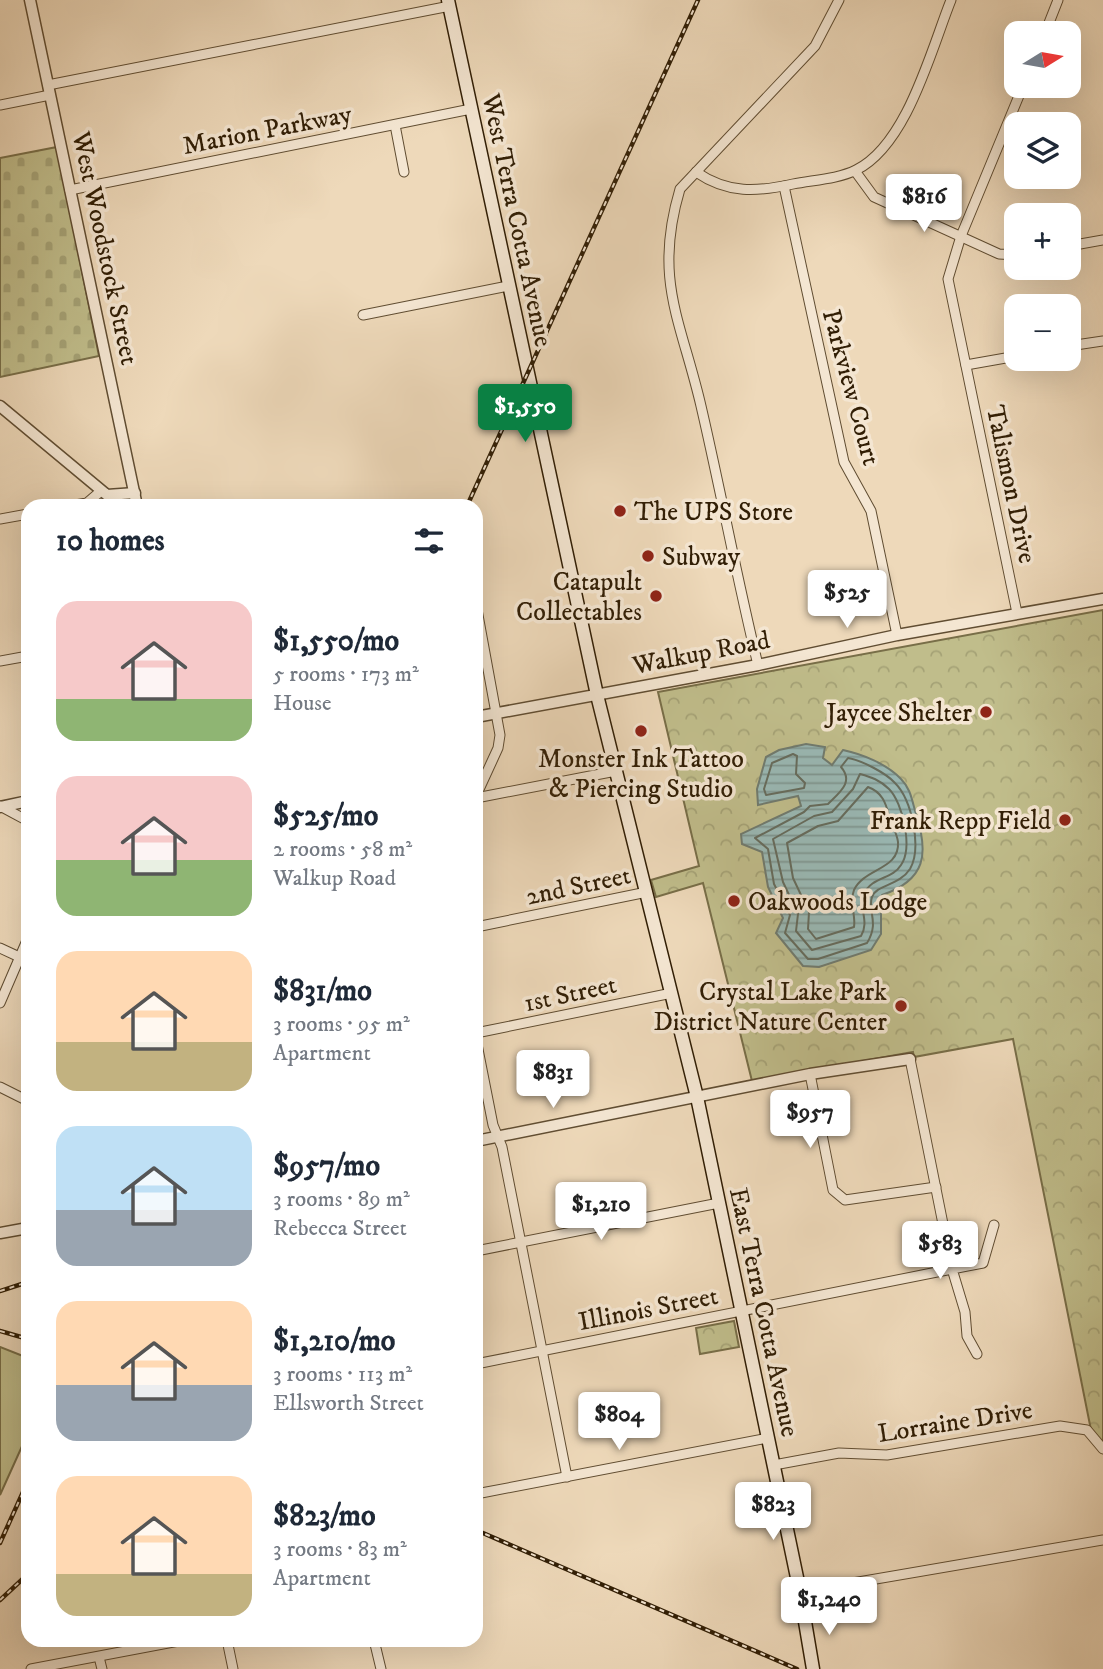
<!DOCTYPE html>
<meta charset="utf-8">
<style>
body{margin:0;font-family:"IM FELL DW Pica",serif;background:#f2f2f3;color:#1f2937;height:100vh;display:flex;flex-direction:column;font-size:26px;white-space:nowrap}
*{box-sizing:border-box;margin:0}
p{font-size:23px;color:#747a83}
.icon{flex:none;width:38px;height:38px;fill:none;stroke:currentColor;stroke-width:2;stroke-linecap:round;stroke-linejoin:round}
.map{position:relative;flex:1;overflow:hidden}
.panel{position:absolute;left:21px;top:499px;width:462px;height:1148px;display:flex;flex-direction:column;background:#fff;border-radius:21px;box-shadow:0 7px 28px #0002}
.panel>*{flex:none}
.needle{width:46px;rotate:79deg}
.controls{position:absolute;left:1004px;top:21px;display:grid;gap:14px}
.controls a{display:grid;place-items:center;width:77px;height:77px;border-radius:14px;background:#fff;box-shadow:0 7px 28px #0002;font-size:35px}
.price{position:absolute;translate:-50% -60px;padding:0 16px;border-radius:7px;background:#fff;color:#222;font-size:23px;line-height:46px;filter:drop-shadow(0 2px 4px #0008)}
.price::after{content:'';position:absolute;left:50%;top:42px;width:21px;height:16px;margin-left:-10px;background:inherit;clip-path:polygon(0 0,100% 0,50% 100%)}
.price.on{background:#0b8043;color:#fff}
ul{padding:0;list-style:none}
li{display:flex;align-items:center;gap:21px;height:175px;padding:0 35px}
li span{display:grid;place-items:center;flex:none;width:196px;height:140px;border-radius:21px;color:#555}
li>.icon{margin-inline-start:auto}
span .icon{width:84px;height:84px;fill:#fffc;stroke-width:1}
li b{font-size:30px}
h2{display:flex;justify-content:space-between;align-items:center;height:84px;padding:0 35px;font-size:30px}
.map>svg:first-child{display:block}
.grass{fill:#c0bd8b;stroke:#786e48;stroke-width:2}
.cemetery{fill:url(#cemetery-stones);stroke:#786e48;stroke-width:2}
.park{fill:url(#park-crowns);stroke:#786e48;stroke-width:2}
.water{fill:url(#water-rules);stroke:#707b6f;stroke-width:2}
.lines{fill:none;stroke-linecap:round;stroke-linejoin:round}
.shore{stroke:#666c5d;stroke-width:2}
.minor-casing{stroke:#604d32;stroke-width:11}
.tertiary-casing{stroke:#604d32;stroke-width:13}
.secondary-casing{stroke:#311e05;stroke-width:15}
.minor{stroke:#f4e6d2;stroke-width:9}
.tertiary{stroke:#f4e6d2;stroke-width:10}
.secondary{stroke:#f4e6d2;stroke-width:12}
.rail-casing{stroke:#311e05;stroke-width:4.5}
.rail{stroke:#f4e6d2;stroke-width:2;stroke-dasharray:5;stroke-linecap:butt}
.poi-dot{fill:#8f2418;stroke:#f4e6d2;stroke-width:2.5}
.labels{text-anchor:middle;stroke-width:7;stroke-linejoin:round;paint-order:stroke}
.street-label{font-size:26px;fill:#311e05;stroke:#f4e6d2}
.poi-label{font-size:26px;fill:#311e05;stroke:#f4e6d2;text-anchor:end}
</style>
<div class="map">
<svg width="1103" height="1669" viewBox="0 0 1103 1669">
<defs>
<pattern id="cemetery-stones" width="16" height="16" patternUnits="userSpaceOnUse" patternTransform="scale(1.75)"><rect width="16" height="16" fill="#c0bd8b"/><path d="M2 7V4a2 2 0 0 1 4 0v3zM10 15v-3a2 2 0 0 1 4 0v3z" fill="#a5a276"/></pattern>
<pattern id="park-crowns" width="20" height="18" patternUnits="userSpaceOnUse" patternTransform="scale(1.75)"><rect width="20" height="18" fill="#c0bd8b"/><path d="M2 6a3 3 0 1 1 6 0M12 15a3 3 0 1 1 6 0" fill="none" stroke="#a5a276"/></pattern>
<pattern id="water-rules" width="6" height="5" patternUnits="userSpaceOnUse" patternTransform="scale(1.75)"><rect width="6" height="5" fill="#9ab9b5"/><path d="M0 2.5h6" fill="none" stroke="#7e9691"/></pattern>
</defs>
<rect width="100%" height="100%" fill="#eed9ba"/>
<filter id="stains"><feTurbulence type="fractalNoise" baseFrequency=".00286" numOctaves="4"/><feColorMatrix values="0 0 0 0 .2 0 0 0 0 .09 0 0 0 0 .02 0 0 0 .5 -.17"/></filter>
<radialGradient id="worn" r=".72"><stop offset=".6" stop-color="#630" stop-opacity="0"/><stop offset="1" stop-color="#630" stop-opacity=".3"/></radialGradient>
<!-- grass -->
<polygon class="grass" points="0,1347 28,1358 28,1433 0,1495"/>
<!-- cemetery -->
<polygon class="cemetery" points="57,147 99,356 0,377 0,158"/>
<!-- park -->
<g class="park">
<polygon points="1103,610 1103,1449 1092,1435 1013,1039 914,1057 913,1052 752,1081 703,883 656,897 651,880 699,866 658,692"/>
<polygon points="734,1321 739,1347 700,1354 696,1328"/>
</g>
<!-- water -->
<path class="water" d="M806,744l19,3 -2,11 9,7 11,-15c19,4 44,14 58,29 10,10 11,22 15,35 13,40 10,66 -34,81l-4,7 3,3v29l-10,16 -52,17 -16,-1 -27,-33 7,-15 -15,-31 -6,-35 -20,-8 -1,-10 60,-28 -3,-10 -40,9 -1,-16 9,-32 13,-7z"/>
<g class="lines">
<!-- shore -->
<g class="shore">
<polygon points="793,754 797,756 796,774 805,783 804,788 766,795 764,789 772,763"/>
<path d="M848,758c13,2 38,15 47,25 17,17 27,65 15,86 -11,17 -33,15 -38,28 -5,14 8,25 -5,46l-49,16h-10l-23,-26 5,-18 -16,-31 -6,-35 -13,-11 49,-26 6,-6 18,-2c12,-12 26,-22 13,-37z"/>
<path d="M860,774c11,3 20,6 29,15 14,14 24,59 12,76 -9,15 -29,11 -37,29 -6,14 6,27 -3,42l-49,14 -16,-19 2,-17 -15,-32 -10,-43 41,-23 18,-4 21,-23z"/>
<path d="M868,787c14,5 18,16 21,29 2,8 8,17 9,26 2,28 -34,26 -44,48 -5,13 2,25 0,37l-38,12 -8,-10 1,-17 -16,-34 -6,-35 31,-17 20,-5z"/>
</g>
<defs>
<g id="minor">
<polyline points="1045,33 1058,0"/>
<polyline points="48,85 450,6"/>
<polyline points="0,105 50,95"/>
<polyline points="395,125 404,172"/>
<polyline points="855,171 874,197 999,254 1017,255"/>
<path d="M696,172c32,22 61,20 97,12 20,-4 45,-5 63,-14 51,-25 75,-120 95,-170"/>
<polyline points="784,186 844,462 871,511 897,635"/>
<polyline points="70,190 471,109"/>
<polyline points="1069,246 1103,240"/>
<polyline points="363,315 508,286"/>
<polyline points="1069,346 1103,341"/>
<polyline points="966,365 1017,356"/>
<polyline points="69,506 87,503 101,491"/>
<polyline points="0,519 28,514"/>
<polyline points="1017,613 948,279 961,236 1023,86"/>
<polyline points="0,661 28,656"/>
<path d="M758,665c-21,-86 -37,-173 -57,-259 -20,-86 -48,-126 -21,-217l135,-143 24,-46"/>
<polyline points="476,796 498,748 500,735 476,604"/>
<polyline points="476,798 616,771"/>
<polyline points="0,806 28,821"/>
<polyline points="476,927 647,892"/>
<polyline points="0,948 28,961"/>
<polyline points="0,1003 28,938"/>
<polyline points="476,1033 672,993"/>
<polyline points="476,1039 493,1125 502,1147 567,1477"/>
<polyline points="810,1074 833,1190 845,1200 936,1187"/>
<polyline points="0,1087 28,1101"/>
<polyline points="476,1251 719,1203"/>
<polyline points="977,1354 967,1336 965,1312 952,1269 983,1263 994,1225"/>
<polyline points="476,1364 952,1269 910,1059"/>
<polyline points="774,1465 839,1453 887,1455 1060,1426 1087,1430 1103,1449"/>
<polyline points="476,1494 768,1438"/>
<polyline points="800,1592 1103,1540"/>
<polyline points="227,1640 233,1669"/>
<polyline points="374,1640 381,1669"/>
<polyline points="99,1657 102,1669"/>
<polyline points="31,1669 184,1640"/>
</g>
<g id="tertiary">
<polyline points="30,0 137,506"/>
<polyline points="0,406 107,495 135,493"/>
<polyline points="476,717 758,665 897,635 1103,599"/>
<polyline points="0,807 28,801"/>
<polyline points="476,1141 810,1074 910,1059"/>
<polyline points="0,1233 28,1228"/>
</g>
<polyline id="secondary" points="448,0 597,695 697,1097 800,1592 813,1669"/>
</defs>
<!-- minor casing -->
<use href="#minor" class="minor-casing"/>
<!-- tertiary casing -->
<use href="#tertiary" class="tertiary-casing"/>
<!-- secondary casing -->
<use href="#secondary" class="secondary-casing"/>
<!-- minor -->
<use href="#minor" class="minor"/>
<!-- tertiary -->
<use href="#tertiary" class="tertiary"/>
<!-- secondary -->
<use href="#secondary" class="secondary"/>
<defs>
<g id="rail">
<polyline points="467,506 698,0"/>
<polyline points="0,1291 28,1282"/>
<polyline points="0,1331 28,1339"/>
<polyline points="476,1530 797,1669"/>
<polyline points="0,1543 28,1481"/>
<polyline points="0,1600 28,1574"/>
</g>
</defs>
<!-- rail casing -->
<use href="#rail" class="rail-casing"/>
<!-- rail -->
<use href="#rail" class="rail"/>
</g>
<!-- markers -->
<g class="poi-dot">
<circle cx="620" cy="511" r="7"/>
<circle cx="648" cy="556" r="7"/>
<circle cx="656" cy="596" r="7"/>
<circle cx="986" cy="712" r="7"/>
<circle cx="641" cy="731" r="7"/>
<circle cx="1065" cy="820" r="7"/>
<circle cx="734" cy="901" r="7"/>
<circle cx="901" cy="1006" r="7"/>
</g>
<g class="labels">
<!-- street labels -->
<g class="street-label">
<text transform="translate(267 129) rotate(-11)" y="9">Marion Parkway</text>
<text transform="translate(518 220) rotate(78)" y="9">West Terra Cotta Avenue</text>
<text transform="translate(106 248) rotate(78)" y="9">West Woodstock Street</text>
<text transform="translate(852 387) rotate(75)" y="9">Parkview Court</text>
<text transform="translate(1012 484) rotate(78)" y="9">Talismon Drive</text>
<text transform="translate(701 652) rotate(-11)" y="9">Walkup Road</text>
<text transform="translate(578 885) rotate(-12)" y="9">2nd Street</text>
<text transform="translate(570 993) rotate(-12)" y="9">1st Street</text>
<text transform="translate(648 1308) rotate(-11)" y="9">Illinois Street</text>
<text transform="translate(765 1312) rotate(78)" y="9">East Terra Cotta Avenue</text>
<text transform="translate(955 1421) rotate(-9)" y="9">Lorraine Drive</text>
</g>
<!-- poi labels -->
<g class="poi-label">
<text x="634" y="520" text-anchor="start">The UPS Store</text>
<text x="662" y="565" text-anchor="start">Subway</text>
<text x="642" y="590">Catapult<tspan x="642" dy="30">Collectables</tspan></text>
<text x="972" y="721">Jaycee Shelter</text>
<text x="641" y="767" text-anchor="middle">Monster Ink Tattoo<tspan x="641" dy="30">&amp; Piercing Studio</tspan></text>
<text x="1051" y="829">Frank Repp Field</text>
<text x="748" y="910" text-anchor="start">Oakwoods Lodge</text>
<text x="887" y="1000">Crystal Lake Park<tspan x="887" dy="30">District Nature Center</tspan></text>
</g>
</g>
<rect width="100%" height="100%" filter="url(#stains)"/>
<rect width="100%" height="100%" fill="url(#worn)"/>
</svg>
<div class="controls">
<a><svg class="needle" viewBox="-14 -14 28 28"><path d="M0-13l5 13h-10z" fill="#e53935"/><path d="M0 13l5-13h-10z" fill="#747a83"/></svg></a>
<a><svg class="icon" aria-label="layers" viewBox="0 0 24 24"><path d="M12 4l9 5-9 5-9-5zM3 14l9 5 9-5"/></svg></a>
<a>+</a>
<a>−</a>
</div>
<b class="price" style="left:924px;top:234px">$816</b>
<b class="price on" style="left:525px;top:444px">$1,550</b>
<b class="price" style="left:847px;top:630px">$525</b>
<b class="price" style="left:553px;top:1110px">$831</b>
<b class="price" style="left:810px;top:1150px">$957</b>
<b class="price" style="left:601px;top:1242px">$1,210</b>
<b class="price" style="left:940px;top:1281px">$583</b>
<b class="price" style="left:619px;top:1452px">$804</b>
<b class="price" style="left:773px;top:1542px">$823</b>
<b class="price" style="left:829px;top:1637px">$1,240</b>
<section class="panel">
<h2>10 homes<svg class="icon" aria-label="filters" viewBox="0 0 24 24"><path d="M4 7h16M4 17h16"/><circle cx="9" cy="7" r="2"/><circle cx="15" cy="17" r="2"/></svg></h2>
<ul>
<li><span style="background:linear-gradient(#f6c9c9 70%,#8fb573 0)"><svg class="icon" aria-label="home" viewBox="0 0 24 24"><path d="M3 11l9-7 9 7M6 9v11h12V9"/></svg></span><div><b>$1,550/mo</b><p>5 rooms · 173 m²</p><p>House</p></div></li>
<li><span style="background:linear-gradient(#f6c9c9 60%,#8fb573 0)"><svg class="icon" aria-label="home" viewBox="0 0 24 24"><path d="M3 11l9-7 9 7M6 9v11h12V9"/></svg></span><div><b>$525/mo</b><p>2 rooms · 58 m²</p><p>Walkup Road</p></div></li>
<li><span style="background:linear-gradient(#ffd9b3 65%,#c2b280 0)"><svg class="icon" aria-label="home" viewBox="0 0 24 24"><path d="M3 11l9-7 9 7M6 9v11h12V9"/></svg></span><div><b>$831/mo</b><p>3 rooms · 95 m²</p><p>Apartment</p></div></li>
<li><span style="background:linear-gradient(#bfe0f5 60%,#9aa5b1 0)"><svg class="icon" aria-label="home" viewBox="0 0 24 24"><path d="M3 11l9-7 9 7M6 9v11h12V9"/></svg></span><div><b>$957/mo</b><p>3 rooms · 89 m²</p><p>Rebecca Street</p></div></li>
<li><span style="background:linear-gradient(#ffd9b3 60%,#9aa5b1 0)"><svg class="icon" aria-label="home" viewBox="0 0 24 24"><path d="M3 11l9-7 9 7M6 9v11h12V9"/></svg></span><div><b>$1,210/mo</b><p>3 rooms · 113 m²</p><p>Ellsworth Street</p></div></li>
<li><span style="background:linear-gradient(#ffd9b3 70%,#c2b280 0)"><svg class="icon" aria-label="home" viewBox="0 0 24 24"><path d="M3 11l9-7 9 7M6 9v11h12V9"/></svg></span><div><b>$823/mo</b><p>3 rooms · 83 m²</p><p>Apartment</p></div></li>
</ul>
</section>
</div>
